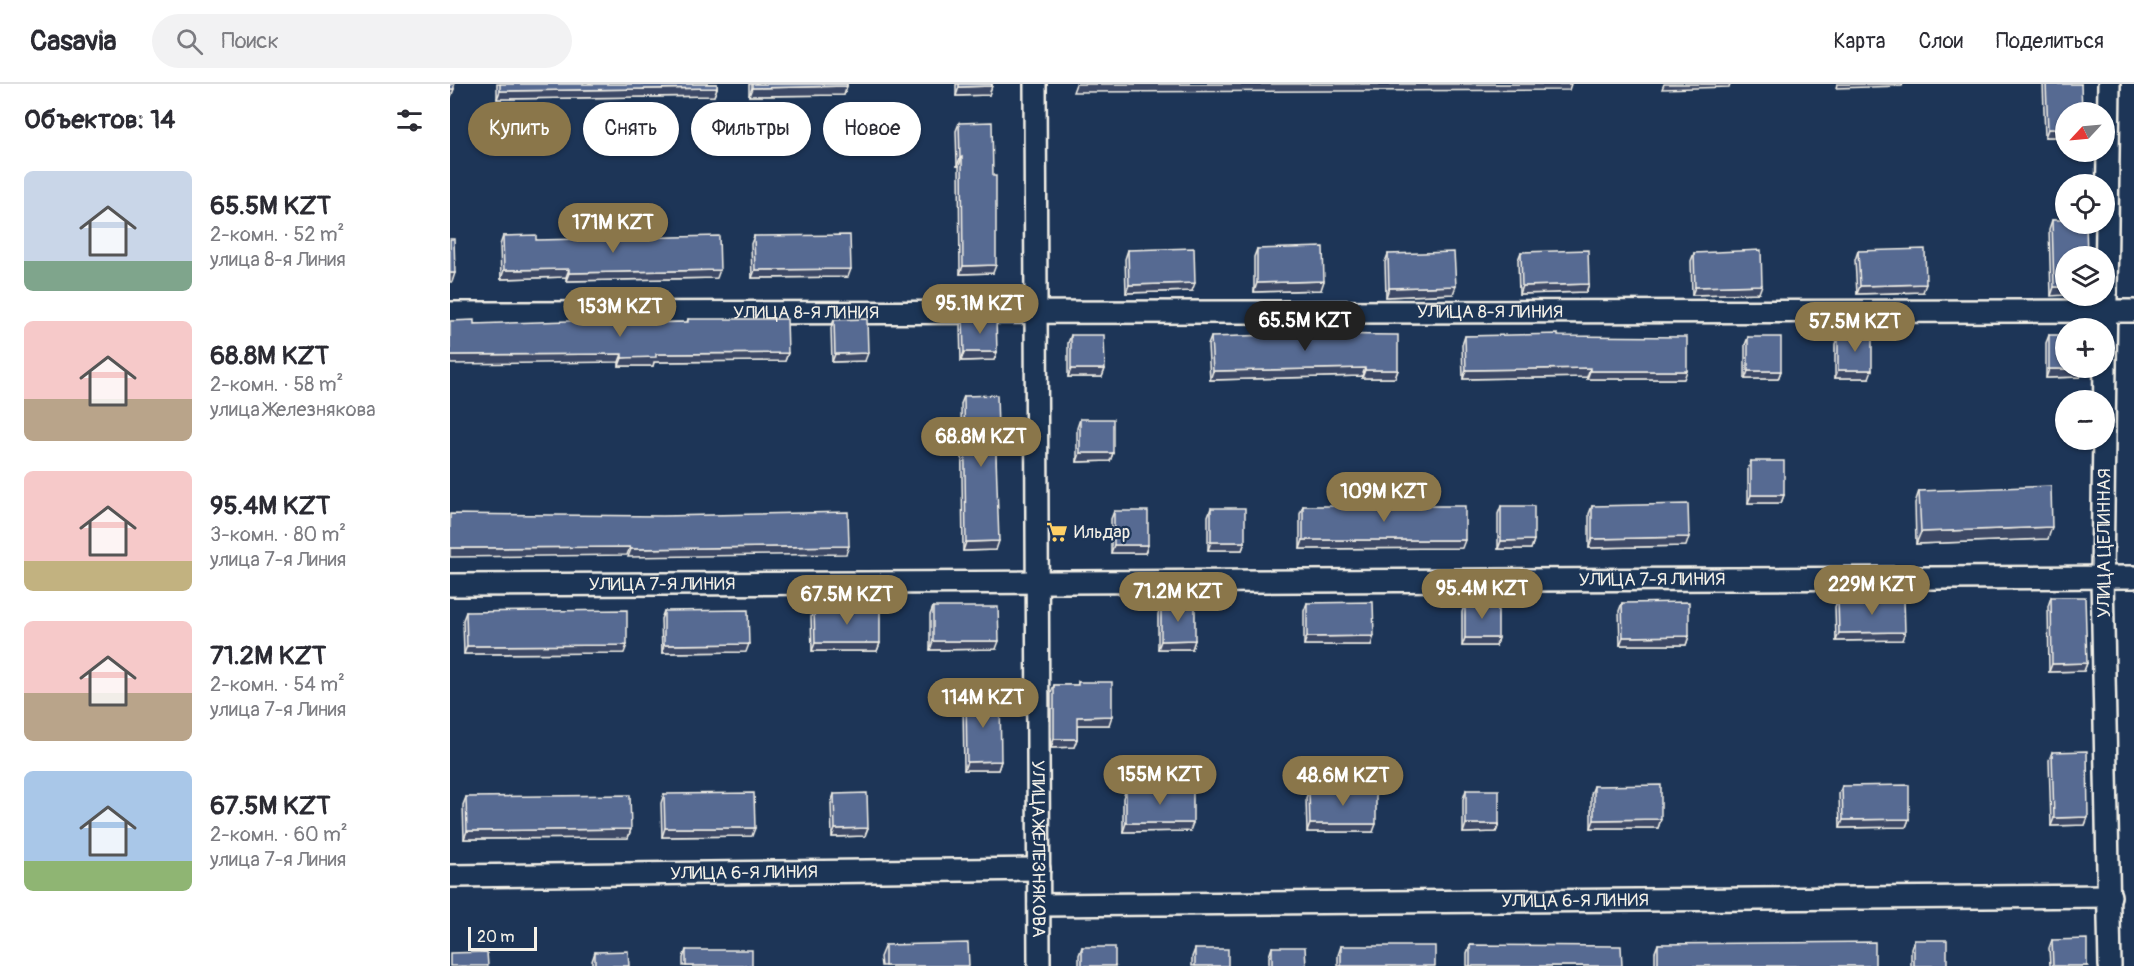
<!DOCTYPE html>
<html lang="ru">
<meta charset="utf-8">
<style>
body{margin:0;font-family:Pangolin,sans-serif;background:#f2f2f3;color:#2b2b33;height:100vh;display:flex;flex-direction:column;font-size:22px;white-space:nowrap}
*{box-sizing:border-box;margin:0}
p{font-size:20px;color:#7c7c81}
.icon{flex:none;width:33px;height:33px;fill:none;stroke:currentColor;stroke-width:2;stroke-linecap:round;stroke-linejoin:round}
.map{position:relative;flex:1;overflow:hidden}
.details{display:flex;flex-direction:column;background:#fff;width:450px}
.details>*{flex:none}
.banner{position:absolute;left:18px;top:18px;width:570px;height:54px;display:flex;gap:12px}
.needle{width:39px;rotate:244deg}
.controls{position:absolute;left:1605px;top:18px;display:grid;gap:12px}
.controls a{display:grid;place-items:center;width:60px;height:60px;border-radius:50%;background:#fff;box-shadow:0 2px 4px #0004;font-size:30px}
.scale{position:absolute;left:18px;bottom:15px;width:69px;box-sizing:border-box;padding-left:6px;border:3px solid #f4f1e8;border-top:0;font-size:16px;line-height:21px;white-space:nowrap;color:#f4f1e8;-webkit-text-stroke:4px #1d3557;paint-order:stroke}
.price{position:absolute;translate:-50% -51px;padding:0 14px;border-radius:21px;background:#8a764a;color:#fff;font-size:20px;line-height:39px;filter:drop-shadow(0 2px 3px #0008)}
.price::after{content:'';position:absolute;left:50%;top:36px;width:18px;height:14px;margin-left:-9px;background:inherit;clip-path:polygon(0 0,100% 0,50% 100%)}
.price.active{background:#222;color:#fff}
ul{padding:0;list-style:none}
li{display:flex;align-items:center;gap:18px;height:150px;padding:0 24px}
li span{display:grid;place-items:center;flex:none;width:168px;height:120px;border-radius:9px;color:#555}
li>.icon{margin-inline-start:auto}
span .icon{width:72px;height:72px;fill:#fffc;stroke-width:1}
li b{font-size:26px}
h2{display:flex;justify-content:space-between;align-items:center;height:72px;padding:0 24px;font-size:26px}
.pill{padding:0 21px;border-radius:27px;background:#fff;box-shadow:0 2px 4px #0004;font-size:21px;line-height:54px}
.pill.active{background:#8a764a;color:#fff}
header{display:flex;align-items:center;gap:36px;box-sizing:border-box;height:84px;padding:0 30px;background:#fff;border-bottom:2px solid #e1e1e2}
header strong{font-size:28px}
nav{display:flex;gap:33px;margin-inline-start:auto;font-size:21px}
.search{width:420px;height:54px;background:#f2f2f3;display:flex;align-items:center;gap:15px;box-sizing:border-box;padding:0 21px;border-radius:33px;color:#7c7c81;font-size:22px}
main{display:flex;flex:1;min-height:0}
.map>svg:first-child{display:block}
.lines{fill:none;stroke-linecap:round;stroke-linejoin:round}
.minor-casing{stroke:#f4f1e8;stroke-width:26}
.minor{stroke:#1d3557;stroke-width:21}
.wall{fill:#4b5b7e;stroke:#f4f1e8;stroke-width:1.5}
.shaded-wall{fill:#3d4a66;stroke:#f4f1e8;stroke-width:1.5}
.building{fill:#576a92;stroke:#f4f1e8;stroke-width:1.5}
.labels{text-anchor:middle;stroke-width:4.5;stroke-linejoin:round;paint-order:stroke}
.street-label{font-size:18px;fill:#f4f1e8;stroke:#1d3557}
.poi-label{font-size:18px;fill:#f4f1e8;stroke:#1d3557;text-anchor:start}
</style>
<header>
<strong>Casavia</strong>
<div class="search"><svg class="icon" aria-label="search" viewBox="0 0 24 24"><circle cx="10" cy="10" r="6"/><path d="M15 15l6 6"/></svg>Поиск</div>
<nav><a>Карта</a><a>Слои</a><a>Поделиться</a></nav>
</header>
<main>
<section class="details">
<h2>Объектов: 14<svg class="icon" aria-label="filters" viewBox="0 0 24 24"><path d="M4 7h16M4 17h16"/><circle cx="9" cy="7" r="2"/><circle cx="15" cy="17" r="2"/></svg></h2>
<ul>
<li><span style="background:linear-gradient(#c9d6e8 75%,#7fa58c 0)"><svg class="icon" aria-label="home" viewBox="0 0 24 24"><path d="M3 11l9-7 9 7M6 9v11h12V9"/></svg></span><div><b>65.5M KZT</b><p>2-комн. · 52 m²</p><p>улица 8-я Линия</p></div></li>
<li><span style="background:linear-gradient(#f6c9c9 65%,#b9a48a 0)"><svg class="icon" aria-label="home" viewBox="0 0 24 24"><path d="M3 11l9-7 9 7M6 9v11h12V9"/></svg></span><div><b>68.8M KZT</b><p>2-комн. · 58 m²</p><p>улица Железнякова</p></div></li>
<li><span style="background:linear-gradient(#f6c9c9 75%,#c2b280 0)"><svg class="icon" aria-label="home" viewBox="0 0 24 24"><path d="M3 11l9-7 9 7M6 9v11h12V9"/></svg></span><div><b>95.4M KZT</b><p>3-комн. · 80 m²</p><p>улица 7-я Линия</p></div></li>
<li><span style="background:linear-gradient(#f6c9c9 60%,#b9a48a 0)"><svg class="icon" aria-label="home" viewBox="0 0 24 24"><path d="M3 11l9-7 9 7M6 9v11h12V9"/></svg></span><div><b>71.2M KZT</b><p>2-комн. · 54 m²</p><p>улица 7-я Линия</p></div></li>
<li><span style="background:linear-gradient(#a9c7e8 75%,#8fb573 0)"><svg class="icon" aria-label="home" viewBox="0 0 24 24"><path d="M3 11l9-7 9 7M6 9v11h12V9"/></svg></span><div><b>67.5M KZT</b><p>2-комн. · 60 m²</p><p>улица 7-я Линия</p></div></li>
</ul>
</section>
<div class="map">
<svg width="1684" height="882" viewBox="0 0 1684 882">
<rect width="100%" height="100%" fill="#1d3557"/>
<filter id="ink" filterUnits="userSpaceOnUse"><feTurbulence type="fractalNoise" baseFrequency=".0167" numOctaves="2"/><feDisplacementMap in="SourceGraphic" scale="12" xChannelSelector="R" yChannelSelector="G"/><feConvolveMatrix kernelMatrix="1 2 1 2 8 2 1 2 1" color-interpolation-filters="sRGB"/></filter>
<g filter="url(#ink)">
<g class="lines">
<defs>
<g id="minor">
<path id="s1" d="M585,0l4,882"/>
<polyline points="1659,0 1652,493 1660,882"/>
<path id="s2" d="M0,229l1684,-2"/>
<path id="s3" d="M0,501l1684,-8"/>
<path id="s4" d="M0,792l589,-7"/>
<path id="s5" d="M589,821l1071,-9"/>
</g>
</defs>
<!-- minor casing -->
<use href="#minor" class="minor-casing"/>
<!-- minor -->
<use href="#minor" class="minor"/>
</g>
<!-- wall -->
<g class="wall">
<polygon points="47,0 267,0 267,4 264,12 47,15"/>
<polygon points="299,0 397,0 397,2 394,11 299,12"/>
<polygon points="506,0 542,0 539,11 506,12"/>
<polygon points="1593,0 1631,0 1616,28 1616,53 1595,53"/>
<polygon points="509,39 543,189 510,190 509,82 507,82 506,47"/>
<polygon points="1602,136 1636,140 1601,212 1599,145"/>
<polygon points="53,152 86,156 267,194 116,197 116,193 51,195 50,161"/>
<polygon points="304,152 398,193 302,194 301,160"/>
<polygon points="807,165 871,206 804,208 804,173"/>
<polygon points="678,166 742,207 676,209 675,175"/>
<polygon points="1408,167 1473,208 1407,210 1405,176"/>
<polygon points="1071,168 1139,200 1136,208 1069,210 1068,176"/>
<polygon points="1244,169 1309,209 1242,211 1241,177"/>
<polygon points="938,170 1003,210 936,213 935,178"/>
<polygon points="513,234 547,268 544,276 511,277 510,242"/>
<polygon points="238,235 338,269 335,277 204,278 203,282 169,282 169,278 24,240 148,240 237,238"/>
<polygon points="384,236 415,277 382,278 381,244"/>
<polygon points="621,251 655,285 652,293 618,293 618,259"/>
<polygon points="1599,251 1633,285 1630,293 1596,294 1596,259"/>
<polygon points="1015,252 1108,252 1234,295 1137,295 1137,293 1013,295 1012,261"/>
<polygon points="1388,252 1419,294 1385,294 1385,260"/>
<polygon points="761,253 948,286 945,294 912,294 912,292 760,296 758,261"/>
<polygon points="1298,253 1331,287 1328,295 1295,295 1295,261"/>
<polygon points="514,312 548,345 546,351 546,466 513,467 511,320"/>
<polygon points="630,335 663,369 660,377 627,378 627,344"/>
<polygon points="1301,377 1334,411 1331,419 1298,419 1298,385"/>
<polygon points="1469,407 1598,455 1466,460 1465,419"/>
<polygon points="853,422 1012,464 850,465 850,430"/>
<polygon points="1051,422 1084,456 1081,465 1048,465 1048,430"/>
<polygon points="1142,422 1236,462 1139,464 1139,430"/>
<polygon points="761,424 795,458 792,466 758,466 758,432"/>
<polygon points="664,427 698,461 695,469 661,469 661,435"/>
<polygon points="1601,513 1637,579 1634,587 1599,588 1598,522"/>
<polygon points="1388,515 1452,556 1386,557 1385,523"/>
<polygon points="857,519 921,561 854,561 854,527"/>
<polygon points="1015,519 1046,562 1012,562 1012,528"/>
<polygon points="1172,519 1239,552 1236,561 1170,561 1169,527"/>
<polygon points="711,522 745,556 742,565 708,565 708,530"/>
<polygon points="483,523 546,565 480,566 480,531"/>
<polygon points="364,525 430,559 427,567 362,567 361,533"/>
<polygon points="214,527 296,568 212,569 211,535"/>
<polygon points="16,528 174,569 14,570 13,536"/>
<polygon points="628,598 659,641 627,641 627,655 624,663 601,664 601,609 604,601 628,601"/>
<polygon points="516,612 551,677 548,686 514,686 513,620"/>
<polygon points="1602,668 1638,733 1635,741 1601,742 1599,676"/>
<polygon points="1144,702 1211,735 1208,744 1141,744 1141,710"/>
<polygon points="1392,702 1459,735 1456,743 1390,744 1389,710"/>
<polygon points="676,705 740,747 673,748 673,714"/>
<polygon points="859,706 923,748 857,748 856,714"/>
<polygon points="1016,706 1049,740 1046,748 1013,749 1013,715"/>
<polygon points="214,710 302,752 212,753 211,719"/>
<polygon points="384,710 415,752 382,753 381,719"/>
<polygon points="16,713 181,745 178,754 14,755 13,721"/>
<polygon points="1464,856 1497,882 1461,882 1461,865"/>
<polygon points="1602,856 1637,882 1600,882 1599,864"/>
<polygon points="1208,860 1425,882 1205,882 1205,868"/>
<polygon points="435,861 519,882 431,882 430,873"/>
<polygon points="1020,861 1172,882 1017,882 1017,869"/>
<polygon points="891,862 985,882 888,882 888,871"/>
<polygon points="632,863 665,882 629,882 629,871"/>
<polygon points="822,863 856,882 819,882 819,872"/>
<polygon points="745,865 778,882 742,882 742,873"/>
<polygon points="236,866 302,882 233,882 233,874"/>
<polygon points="145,868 179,882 142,882 142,877"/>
</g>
<!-- shaded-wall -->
<g class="shaded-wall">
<polygon points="626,0 1121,0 1119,6 623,8"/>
<polygon points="1214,0 1280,0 1279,3 1212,5"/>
<polygon points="1387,0 1453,0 1452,2 1386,4"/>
<polygon points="397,2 394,11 299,12 302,4"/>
<polygon points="542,2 539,11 506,12 509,3"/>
<polygon points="267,4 264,12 47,15 50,7"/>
<polygon points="0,5 4,5 1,13 0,13"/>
<polygon points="1598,45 1616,45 1616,53 1595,53"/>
<polygon points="512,73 509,82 507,82 510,74"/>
<polygon points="546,181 543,189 510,190 513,182"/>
<polygon points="119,185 116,193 51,195 54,186"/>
<polygon points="401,185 398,193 302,194 305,186"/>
<polygon points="270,186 267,194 116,197 119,189"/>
<polygon points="0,189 5,189 2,198 0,198"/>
<polygon points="874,197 871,206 804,208 807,199"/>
<polygon points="745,199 742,207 676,209 679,201"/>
<polygon points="1139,200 1136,208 1069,210 1072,202"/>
<polygon points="1476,200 1473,208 1407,210 1410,202"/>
<polygon points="1312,201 1309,209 1242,211 1245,203"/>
<polygon points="1006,202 1003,210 936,213 939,204"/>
<polygon points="1604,203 1616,203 1616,211 1601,212"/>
<polygon points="514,268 547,268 544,276 511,277"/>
<polygon points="338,269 335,277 204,278 203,282 169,282 172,274 206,270"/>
<polygon points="418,269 415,277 382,278 385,270"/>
<polygon points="172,270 169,278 0,280 0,271"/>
<polygon points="915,284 912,292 760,296 763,287"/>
<polygon points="1140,284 1137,293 1013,295 1016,286"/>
<polygon points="621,285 655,285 652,293 618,293"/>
<polygon points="1599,285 1633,285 1630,293 1596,294"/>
<polygon points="915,286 948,286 945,294 912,294"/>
<polygon points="1388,286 1422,286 1419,294 1385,294"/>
<polygon points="1140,287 1237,287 1234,295 1137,295"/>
<polygon points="1298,287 1331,287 1328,295 1295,295"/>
<polygon points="630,369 663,369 660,377 627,378"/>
<polygon points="1301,411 1334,411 1331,419 1298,419"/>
<polygon points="1602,443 1598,455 1466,460 1471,448"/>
<polygon points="1239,453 1236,462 1139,464 1142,455"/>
<polygon points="853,456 1015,456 1012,464 850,465"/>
<polygon points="1084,456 1081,465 1048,465 1051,457"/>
<polygon points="549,457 546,466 513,467 516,458"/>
<polygon points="761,458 795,458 792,466 758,466"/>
<polygon points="664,461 698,461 695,469 661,469"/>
<polygon points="399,462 396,470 178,473 181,465"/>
<polygon points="180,463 177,471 0,473 0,464"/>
<polygon points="1455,548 1452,556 1386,557 1389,549"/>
<polygon points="924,552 921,561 854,561 857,553"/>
<polygon points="1239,552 1236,561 1170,561 1173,553"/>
<polygon points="1015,554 1048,554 1046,562 1012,562"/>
<polygon points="745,556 742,565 708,565 711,557"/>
<polygon points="483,557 549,557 546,565 480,566"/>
<polygon points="365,559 430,559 427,567 362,567"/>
<polygon points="299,560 296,568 212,569 214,561"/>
<polygon points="177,561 174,569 14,570 17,562"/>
<polygon points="1637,579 1634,587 1599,588 1602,580"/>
<polygon points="662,632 659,641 624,641 627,633"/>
<polygon points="604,655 627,655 624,663 601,664"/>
<polygon points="551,677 548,686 514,686 517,678"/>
<polygon points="1638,733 1635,741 1601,742 1604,734"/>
<polygon points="1211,735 1208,744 1141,744 1144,736"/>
<polygon points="1459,735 1456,743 1390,744 1393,736"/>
<polygon points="676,739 743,739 740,747 673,748"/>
<polygon points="860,740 926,740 923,748 857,748"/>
<polygon points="1016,740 1049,740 1046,748 1013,749"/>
<polygon points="215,744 305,744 302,752 212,753"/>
<polygon points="418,744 415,752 382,753 385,745"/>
<polygon points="181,745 178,754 14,755 17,747"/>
</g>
<!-- building -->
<g class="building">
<rect x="0" y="0" width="4" height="5"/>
<polygon points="50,0 267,0 267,4 50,7"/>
<polygon points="302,0 397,0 397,2 302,4"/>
<polygon points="509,0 542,0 542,2 509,3"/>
<polygon points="1596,0 1631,0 1632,28 1616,28 1616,45 1598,45"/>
<polygon points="542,38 543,92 546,92 546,181 513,182 512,73 510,74 509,39"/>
<polygon points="1602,136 1616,136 1616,140 1636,140 1637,172 1616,172 1616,203 1604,203"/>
<polygon points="86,151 86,156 269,152 270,186 119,189 119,185 54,186 53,152"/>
<polygon points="400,151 401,185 305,186 304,152"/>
<polygon points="0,155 4,155 5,189 0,189"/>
<polygon points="873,163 874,197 807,199 807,165"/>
<polygon points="744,164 745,199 679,201 678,166"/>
<polygon points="1475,165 1476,200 1410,202 1408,167"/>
<polygon points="1138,166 1139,200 1072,202 1071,168"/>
<polygon points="1311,166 1312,201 1245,203 1244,169"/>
<polygon points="1004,168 1006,202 939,204 938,170"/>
<polygon points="546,233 547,268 514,268 513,234"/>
<polygon points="238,235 337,235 338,269 206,270 206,273 172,274 172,270 0,271 0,237 24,236 24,240 148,236 148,240 238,238"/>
<polygon points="417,235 418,269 385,270 384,236"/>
<polygon points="854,250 948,251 948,286 915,286 915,284 763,287 761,253"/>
<polygon points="1108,250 1108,252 1237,253 1237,287 1140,287 1140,284 1016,286 1015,252"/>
<polygon points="621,251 654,251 655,285 621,285"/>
<polygon points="1422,251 1422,286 1388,286 1388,252"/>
<polygon points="1599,251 1616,251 1616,284 1633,284 1633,285 1599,285"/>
<rect x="1298" y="253" width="33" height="34"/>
<polygon points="547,311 548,345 545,345 549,457 516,458 514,312"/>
<rect x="630" y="335" width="33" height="34"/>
<rect x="1301" y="377" width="33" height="34"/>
<polygon points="1601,402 1602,443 1471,448 1469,407"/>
<polygon points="1238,420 1239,453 1142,455 1142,422"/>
<rect x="853" y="422" width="162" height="34"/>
<polygon points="1051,422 1084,422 1084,456 1051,457"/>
<rect x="761" y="424" width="34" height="34"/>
<rect x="664" y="427" width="34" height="34"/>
<polygon points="398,428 399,462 181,465 180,463 0,464 0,430 213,432"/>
<polygon points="1601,513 1635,513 1637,579 1602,580"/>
<polygon points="1454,514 1455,548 1389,549 1388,515"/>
<polygon points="923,518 924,552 857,553 857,519"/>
<polygon points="1239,518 1239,552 1173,553 1172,519"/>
<rect x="1015" y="519" width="33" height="35"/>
<polygon points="711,522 745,522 745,556 711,557"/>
<polygon points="483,523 548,523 549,557 483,557"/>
<polygon points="430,524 430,559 365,559 364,525"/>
<polygon points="177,526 177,561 17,562 16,528"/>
<polygon points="298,526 299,560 214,561 214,527"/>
<polygon points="628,598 662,598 662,632 627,633 627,655 604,655 604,601 628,601"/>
<polygon points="516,612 550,612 551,677 517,678"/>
<polygon points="1637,667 1638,733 1604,734 1602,668"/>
<polygon points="1211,701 1211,735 1144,736 1144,702"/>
<polygon points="1459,701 1459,735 1393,736 1392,702"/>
<polygon points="743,704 743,739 676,739 676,705"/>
<polygon points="926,705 926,740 860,740 859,706"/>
<rect x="1016" y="706" width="33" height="34"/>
<polygon points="304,709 305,744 215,744 214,710"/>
<polygon points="417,709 418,744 385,745 384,710"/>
<polygon points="180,711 181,745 17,747 16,713"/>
<polygon points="1637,855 1637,882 1603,882 1602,856"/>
<rect x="1464" y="856" width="33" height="26"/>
<polygon points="1425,858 1425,882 1208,882 1208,860"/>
<polygon points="518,859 519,882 435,882 435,861"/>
<polygon points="1020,861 1171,862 1172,882 1020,882"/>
<rect x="891" y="862" width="94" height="20"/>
<rect x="632" y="863" width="33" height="19"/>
<polygon points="822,863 855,863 856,882 822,882"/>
<rect x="745" y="865" width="33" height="17"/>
<rect x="236" y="866" width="66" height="16"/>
<polygon points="178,867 179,882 145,882 145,868"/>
<polygon points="37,868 38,882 0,882 0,869"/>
</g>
</g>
<!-- icons -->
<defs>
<symbol id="supermarket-bare" viewBox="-9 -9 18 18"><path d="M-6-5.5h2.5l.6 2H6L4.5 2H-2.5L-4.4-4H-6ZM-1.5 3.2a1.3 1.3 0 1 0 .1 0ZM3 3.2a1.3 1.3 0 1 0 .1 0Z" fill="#ffd166" stroke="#1d3557" stroke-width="2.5" paint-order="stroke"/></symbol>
</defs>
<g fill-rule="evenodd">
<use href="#supermarket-bare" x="592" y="433" width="30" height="30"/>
</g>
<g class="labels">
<!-- street labels -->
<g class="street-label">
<text dy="6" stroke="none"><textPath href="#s2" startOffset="1040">УЛИЦА 8-Я ЛИНИЯ</textPath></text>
<text dy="6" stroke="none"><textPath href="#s2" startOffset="356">УЛИЦА 8-Я ЛИНИЯ</textPath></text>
<text transform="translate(1654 459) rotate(-90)" y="6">УЛИЦА ЦЕЛИННАЯ</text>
<text dy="6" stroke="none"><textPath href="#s3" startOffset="1202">УЛИЦА 7-Я ЛИНИЯ</textPath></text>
<text dy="6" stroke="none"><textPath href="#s3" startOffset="212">УЛИЦА 7-Я ЛИНИЯ</textPath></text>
<text dy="6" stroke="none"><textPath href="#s1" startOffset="765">УЛИЦА ЖЕЛЕЗНЯКОВА</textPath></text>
<text dy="6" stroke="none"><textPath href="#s4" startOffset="294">УЛИЦА 6-Я ЛИНИЯ</textPath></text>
<text dy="6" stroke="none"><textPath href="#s5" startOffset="536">УЛИЦА 6-Я ЛИНИЯ</textPath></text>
</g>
<!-- poi labels -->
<g class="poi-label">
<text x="624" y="454">Ильдар</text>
</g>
</g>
</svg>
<div class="controls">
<a><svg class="needle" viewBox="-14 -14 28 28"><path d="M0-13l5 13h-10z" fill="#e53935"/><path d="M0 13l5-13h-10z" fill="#7c7c81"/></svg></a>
<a><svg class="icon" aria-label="locate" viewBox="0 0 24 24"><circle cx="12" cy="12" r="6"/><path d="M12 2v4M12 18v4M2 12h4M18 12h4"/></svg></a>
<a><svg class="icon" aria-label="layers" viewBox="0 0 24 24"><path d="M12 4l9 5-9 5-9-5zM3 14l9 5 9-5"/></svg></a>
<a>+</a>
<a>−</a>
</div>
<div class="scale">20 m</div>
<b class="price" style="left:163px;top:170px">171M KZT</b>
<b class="price" style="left:530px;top:251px">95.1M KZT</b>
<b class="price" style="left:170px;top:254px">153M KZT</b>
<b class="price active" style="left:855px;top:268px">65.5M KZT</b>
<b class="price" style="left:1405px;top:269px">57.5M KZT</b>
<b class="price" style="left:531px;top:384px">68.8M KZT</b>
<b class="price" style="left:934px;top:439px">109M KZT</b>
<b class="price" style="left:1422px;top:532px">229M KZT</b>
<b class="price" style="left:1032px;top:536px">95.4M KZT</b>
<b class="price" style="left:728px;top:539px">71.2M KZT</b>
<b class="price" style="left:397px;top:542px">67.5M KZT</b>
<b class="price" style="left:533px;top:645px">114M KZT</b>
<b class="price" style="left:710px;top:722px">155M KZT</b>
<b class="price" style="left:893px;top:723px">48.6M KZT</b>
<div class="banner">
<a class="pill active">Купить</a>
<a class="pill">Снять</a>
<a class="pill">Фильтры</a>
<a class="pill">Новое</a>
</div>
</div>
</main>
